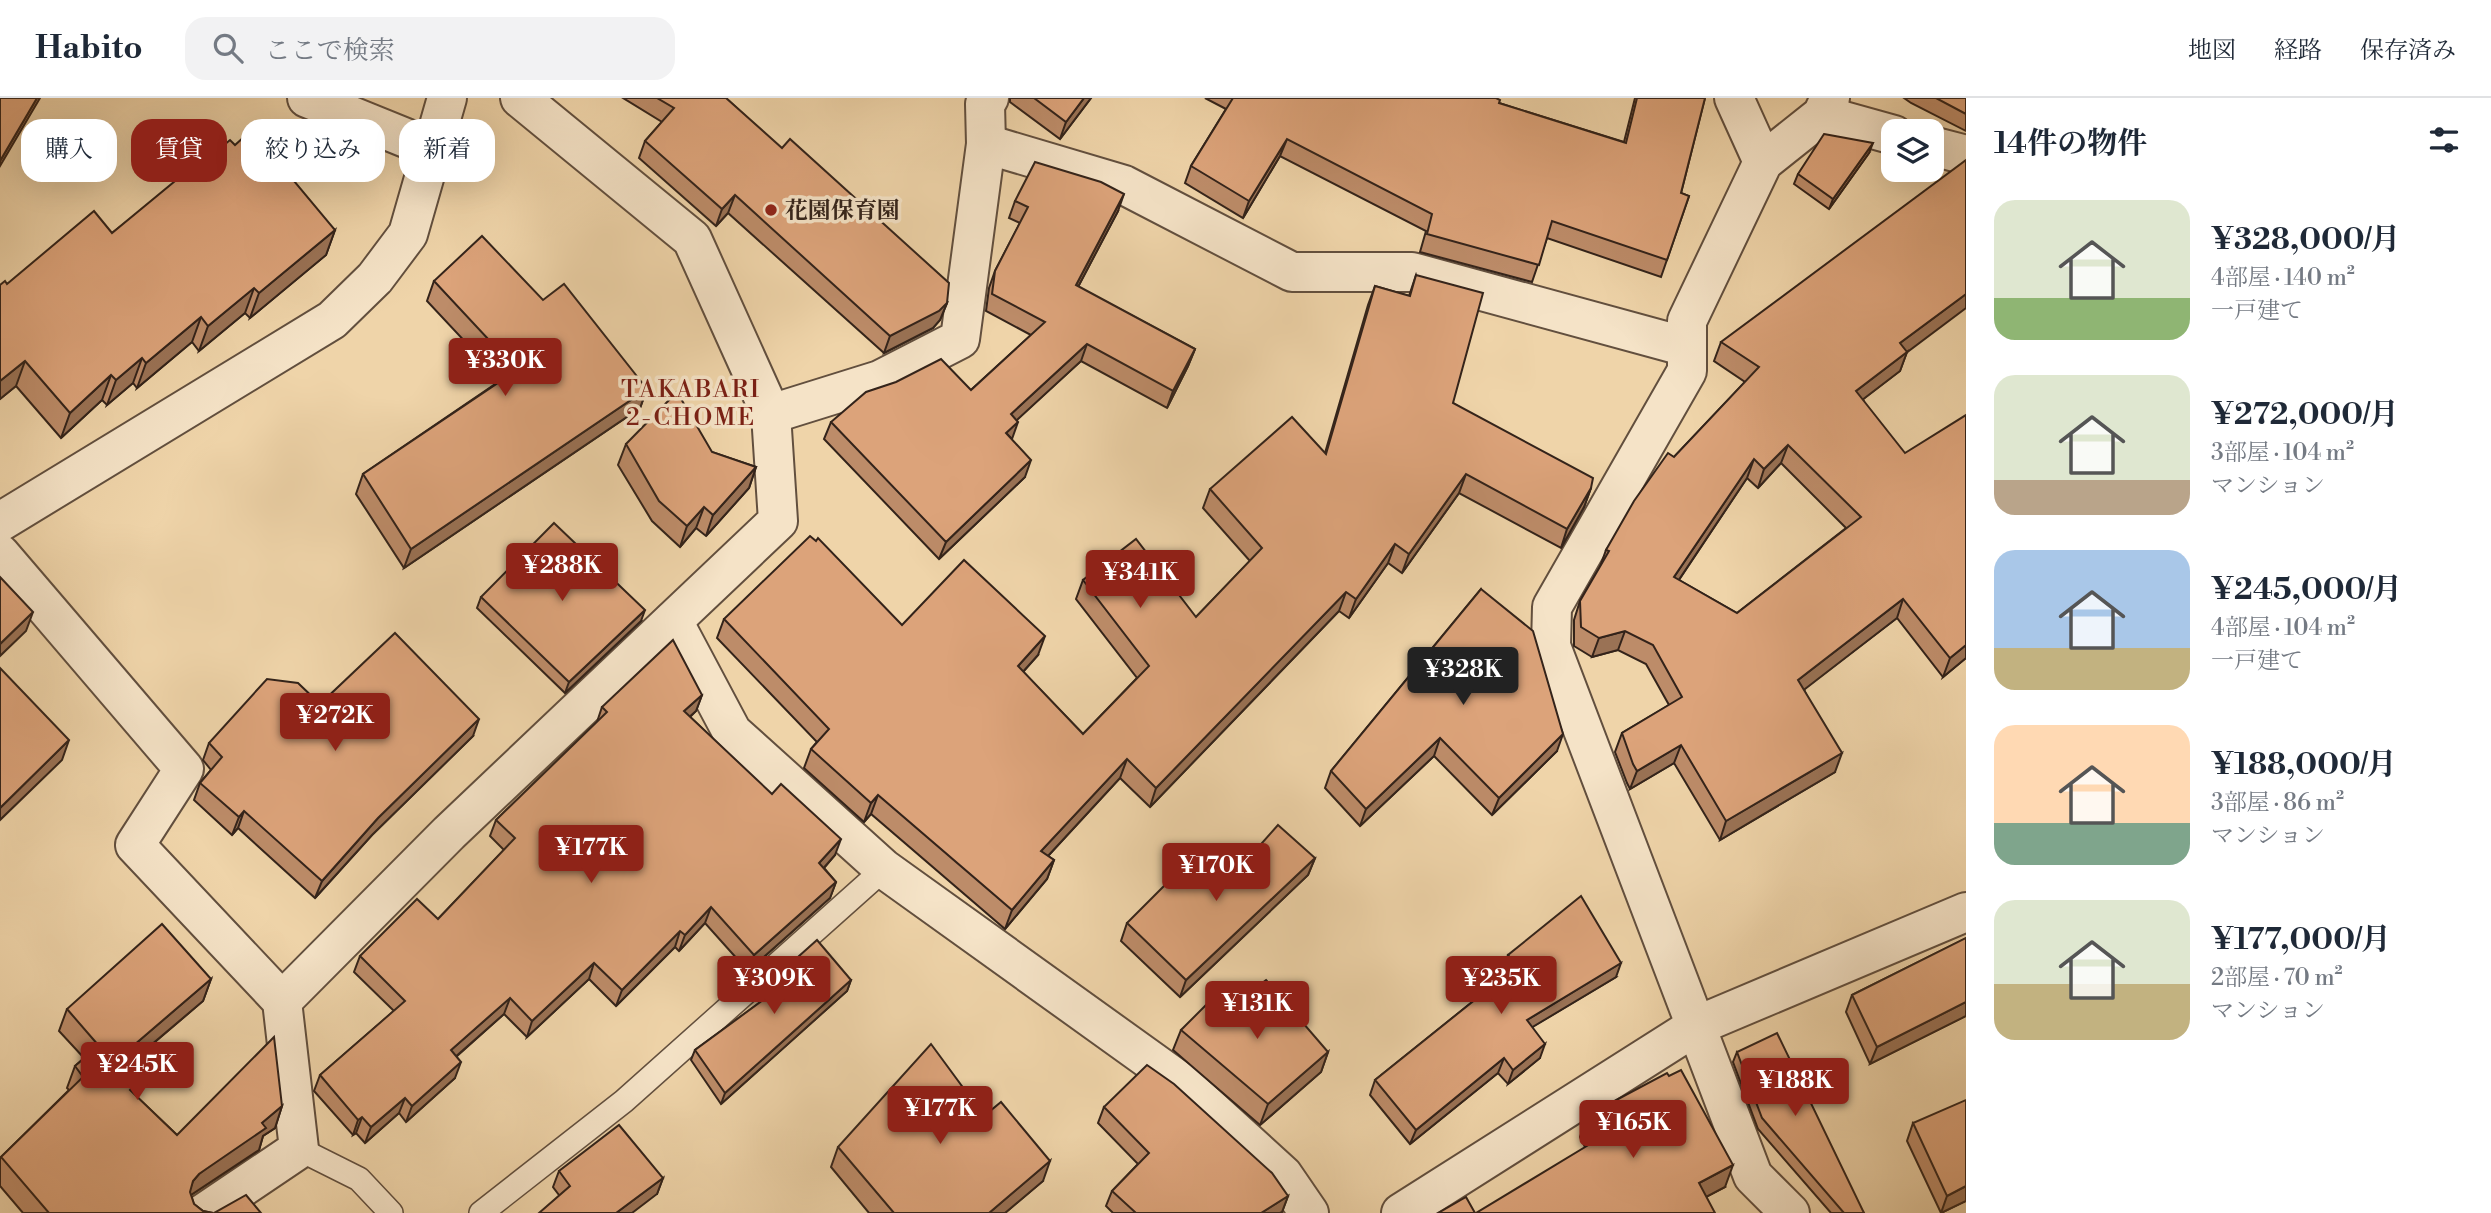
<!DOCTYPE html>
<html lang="ja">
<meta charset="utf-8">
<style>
body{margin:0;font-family:"Libre Bodoni","Noto Serif JP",serif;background:#f2f2f3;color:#1f2937;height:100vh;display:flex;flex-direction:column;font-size:26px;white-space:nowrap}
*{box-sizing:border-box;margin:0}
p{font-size:23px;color:#747a83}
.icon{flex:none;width:38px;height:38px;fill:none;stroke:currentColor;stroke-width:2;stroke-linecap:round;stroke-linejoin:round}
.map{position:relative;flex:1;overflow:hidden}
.side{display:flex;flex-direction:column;background:#fff;width:525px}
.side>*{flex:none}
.top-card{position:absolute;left:21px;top:21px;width:665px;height:63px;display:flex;gap:14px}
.fabs{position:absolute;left:1881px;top:21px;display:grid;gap:14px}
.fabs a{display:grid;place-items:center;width:63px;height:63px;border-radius:14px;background:#fff;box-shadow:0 7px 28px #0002;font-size:35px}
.price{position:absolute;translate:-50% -60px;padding:0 16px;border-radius:7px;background:#8f2418;color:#fff;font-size:23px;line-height:46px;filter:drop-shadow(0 2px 4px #0008)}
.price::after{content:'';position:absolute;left:50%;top:42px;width:21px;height:16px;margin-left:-10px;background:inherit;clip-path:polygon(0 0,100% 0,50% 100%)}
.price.active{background:#222;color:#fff}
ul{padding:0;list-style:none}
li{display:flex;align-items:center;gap:21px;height:175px;padding:0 28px}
li span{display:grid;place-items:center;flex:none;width:196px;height:140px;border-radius:21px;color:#555}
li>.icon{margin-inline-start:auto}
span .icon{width:84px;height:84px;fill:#fffc;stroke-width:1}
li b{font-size:30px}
h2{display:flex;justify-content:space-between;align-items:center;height:84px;padding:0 28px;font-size:30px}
.tag{padding:0 24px;border-radius:21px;background:#fff;box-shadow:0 7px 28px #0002;font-size:24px;line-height:63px}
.tag.active{background:#8f2418;color:#fff}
header{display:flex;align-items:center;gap:42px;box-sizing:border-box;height:98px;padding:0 35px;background:#fff;border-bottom:2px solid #e0e1e3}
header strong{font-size:33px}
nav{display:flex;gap:38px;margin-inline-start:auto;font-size:24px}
.search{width:490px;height:63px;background:#f2f2f3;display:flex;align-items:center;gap:18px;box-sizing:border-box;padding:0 24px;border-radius:21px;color:#747a83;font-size:26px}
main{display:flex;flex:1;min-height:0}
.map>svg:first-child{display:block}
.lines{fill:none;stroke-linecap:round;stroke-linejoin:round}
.service-casing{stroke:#624f3e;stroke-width:26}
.minor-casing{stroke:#624f3e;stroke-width:42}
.tertiary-casing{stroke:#624f3e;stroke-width:42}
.service{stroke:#f5e3c7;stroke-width:23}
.minor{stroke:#f5e3c7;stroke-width:38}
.tertiary{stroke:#f5e3c7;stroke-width:38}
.wall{fill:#bd8c69;stroke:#33231a;stroke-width:2;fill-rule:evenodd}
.shaded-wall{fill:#9a7255;stroke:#33231a;stroke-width:2}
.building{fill:#dca37a;stroke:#33231a;stroke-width:2;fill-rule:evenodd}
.poi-dot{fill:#8f2418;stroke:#f5e3c7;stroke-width:2.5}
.labels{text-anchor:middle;stroke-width:7;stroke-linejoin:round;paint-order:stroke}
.poi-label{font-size:23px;font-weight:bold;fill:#33231a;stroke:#f5e3c7;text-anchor:start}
.neighbourhood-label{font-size:24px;letter-spacing:2px;fill:#7a1f14;stroke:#f5e3c7}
</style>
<header>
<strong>Habito</strong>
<div class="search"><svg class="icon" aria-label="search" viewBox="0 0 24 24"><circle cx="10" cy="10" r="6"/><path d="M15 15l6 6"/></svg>ここで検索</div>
<nav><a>地図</a><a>経路</a><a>保存済み</a></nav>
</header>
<main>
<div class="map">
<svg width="1966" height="1115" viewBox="0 0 1966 1115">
<rect width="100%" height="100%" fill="#efd4a9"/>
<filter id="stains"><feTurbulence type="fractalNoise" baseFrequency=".00286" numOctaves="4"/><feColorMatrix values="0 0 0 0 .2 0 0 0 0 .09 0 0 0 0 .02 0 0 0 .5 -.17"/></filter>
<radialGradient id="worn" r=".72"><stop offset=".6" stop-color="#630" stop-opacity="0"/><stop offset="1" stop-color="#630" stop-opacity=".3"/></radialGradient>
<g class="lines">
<defs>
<g id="service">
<polyline points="299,1051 359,1081 391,1115"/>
<polyline points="481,1115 624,1003 884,771"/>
</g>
<g id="minor">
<polyline points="307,0 433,51"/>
<polyline points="1734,0 1763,64"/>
<polyline points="1822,17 1894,37"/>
<polyline points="986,46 1124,87 1292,174 1412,174 1687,249"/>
<polyline points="1932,48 1966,57"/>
<polyline points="771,316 880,282 960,241 986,46 985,6 989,0"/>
<polyline points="0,456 184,671 135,747 282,903 299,1051 204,1115"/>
<polyline points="673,523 732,634 884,771 1182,985 1283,1077 1309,1115"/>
<polyline points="282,903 449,735 778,423 771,316 692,141 520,0"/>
<polyline points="1790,1115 1753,1078 1551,548 1552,509 1687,273 1687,223 1763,64 1822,17 1830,0"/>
</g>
<g id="tertiary">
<polyline points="0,424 332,222 375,180 408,136 447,0"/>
<polyline points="1401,1115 1696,928 1966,814"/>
</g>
</defs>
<!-- service casing -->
<use href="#service" class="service-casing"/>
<!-- minor casing -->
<use href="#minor" class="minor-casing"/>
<!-- tertiary casing -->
<use href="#tertiary" class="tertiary-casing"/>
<!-- service -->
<use href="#service" class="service"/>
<!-- minor -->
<use href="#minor" class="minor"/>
<!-- tertiary -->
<use href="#tertiary" class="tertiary"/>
</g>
<!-- wall -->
<g class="wall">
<polygon points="623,0 726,0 947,205 940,222 933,230 884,255 728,115 716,128 639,60 645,43 662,24"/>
<polygon points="1010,0 1091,0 1060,41 1010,4"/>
<polygon points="1205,0 1496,0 1499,5 1624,44 1635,0 1705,0 1681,95 1689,98 1661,179 1547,140 1532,184 1420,154 1426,133 1280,58 1243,120 1185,85 1191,68 1226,11"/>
<polygon points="1904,0 1966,0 1966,33 1911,5"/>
<polygon points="235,47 252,48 335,132 326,157 250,220 245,215 199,253 192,244 137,290 133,285 107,307 102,302 61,340 16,288 0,301 0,187 7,186 112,135 211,58"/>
<polygon points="1869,55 1829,111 1794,86 1798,76"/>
<polygon points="1015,103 1118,113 1078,189 1195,251 1188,268 1167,310 1081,263 1016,322 1011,341 1025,379 939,461 824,341 831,324 971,292 1031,237 986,213 989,190 995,173 1020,125 1009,120"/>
<polygon points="1416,177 1453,305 1591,390 1584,409 1561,450 1459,395 1402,475 1388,465 1349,520 1339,513 1150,709 1120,680 1048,758 1054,762 1047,781 1005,831 871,716 864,724 804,670 811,651 817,644 717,540 724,521 902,527 1038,557 1023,574 1083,636 1137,580 1076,501 1083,482 1196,519 1250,463 1203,410 1210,391 1325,355 1368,207 1375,188 1409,198"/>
<polygon points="434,183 543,202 647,291 640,310 404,470 356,396 363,376 501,282 427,203"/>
<path d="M1721,244l186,10 -7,19 -37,28 103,259 -23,19 -46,-59 -93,71 31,83 -115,68 -46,-77 -44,26 -3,-6 -12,-31 7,-19 47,-28 -23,-41 -28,-14 -26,7 -18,-11v-26l6,-19 20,-34 6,-17 68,-93 71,-75 -31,-21zM1781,365l65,65 -109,85 -58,-33 68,-102 11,10z"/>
<polygon points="626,346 712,354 756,369 749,390 706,438 696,430 680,449 652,423 618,367"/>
<polygon points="1481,491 1557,653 1492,717 1434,658 1360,728 1325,690 1331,673"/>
<polygon points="481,499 641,523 565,595 477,510"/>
<polygon points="702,597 696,613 690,619 835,757 824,770 836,784 830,800 748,873 705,825 679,853 675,849 616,908 589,881 527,939 504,916 456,959 455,980 406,1024 399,1015 365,1045 356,1035 353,1037 314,993 320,977 394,913 354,874 360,858 438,821 504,752 490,738 496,722 597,624 602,609"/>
<polygon points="320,606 473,638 372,737 315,800 238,730 232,737 194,702 200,685 211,672 203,662 209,645"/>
<polygon points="1315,760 1308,777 1180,899 1121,843 1127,825 1223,789"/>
<polygon points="1966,840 1966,918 1870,966 1846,914 1852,897"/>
<polygon points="1508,857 1616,879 1532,929 1540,960 1508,986 1498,975 1410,1046 1370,997 1375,982 1507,876 1503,871"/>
<polygon points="211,881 203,903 128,967 140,981 135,997 177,1037 282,1008 275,1030 263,1038 259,1052 191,1097 194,1106 203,1113 213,1115 23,1115 0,1088 0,1061 1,1059 69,992 67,990 75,968 84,960 59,933 67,911"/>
<polygon points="851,882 847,893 721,1006 691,962 695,952 770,897 767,894 771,883"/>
<polygon points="1228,911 1328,954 1321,974 1260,1027 1173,952 1181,932"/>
<polygon points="1737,954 1864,1115 1831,1115 1758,1031 1733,964"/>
<polygon points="1104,1009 1288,1098 1282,1114 1280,1115 1113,1115 1106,1108 1112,1093 1138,1066 1098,1025"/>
<polygon points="1588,1017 1725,1089 1706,1099 1585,1049 1580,1039"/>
<polygon points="984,1018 1043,1083 1005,1115 869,1115 831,1069 838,1049"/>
<polygon points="1913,1025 1966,1103 1941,1115 1907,1043"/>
<polygon points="559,1073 663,1080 657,1096 559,1097 553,1089"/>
</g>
<!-- shaded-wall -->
<g class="shaded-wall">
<polygon points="37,0 40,0 0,68 0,63"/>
<polygon points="1084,0 1091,0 1060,41 1066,24"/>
<polygon points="1287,41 1280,58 1243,120 1249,103"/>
<polygon points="1873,45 1869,55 1829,111 1833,101"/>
<polygon points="1124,96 1118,113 1070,204 1076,187"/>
<polygon points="735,97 728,115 716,128 722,111"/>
<polygon points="335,132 326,157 250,220 259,195"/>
<polygon points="254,190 245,215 199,253 208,228"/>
<polygon points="1966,196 1966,210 1894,264 1900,245"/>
<polygon points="947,205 940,222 933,230 884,255 890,238"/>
<polygon points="201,219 192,244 137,290 146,265"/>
<polygon points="1087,246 1081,263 1005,333 1011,316"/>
<polygon points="1195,251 1188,268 1167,310 1173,293"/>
<polygon points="1907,254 1900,273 1849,312 1856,293"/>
<polygon points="142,260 133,285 107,307 116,282"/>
<polygon points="25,263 16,288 0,301 0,283"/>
<polygon points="111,277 102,302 61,340 70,315"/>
<polygon points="647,291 640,310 404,470 411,451"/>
<polygon points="1018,324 1012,341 1006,335"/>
<polygon points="1788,347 1781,365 1758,390 1764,371"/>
<polygon points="1754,361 1747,380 1668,498 1674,479"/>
<polygon points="1031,362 1025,379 939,461 946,444"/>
<polygon points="756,369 749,390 706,438 713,417"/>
<polygon points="1466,376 1459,395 1402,475 1409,456"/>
<polygon points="1591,390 1584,409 1561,450 1567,431"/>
<polygon points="704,409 696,430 680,449 687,428"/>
<polygon points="1395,446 1388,465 1349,520 1356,501"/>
<polygon points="1346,494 1339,513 1150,709 1156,690"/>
<polygon points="1903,501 1897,520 1792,601 1798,582"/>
<polygon points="645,512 641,523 565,595 569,584"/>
<polygon points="33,514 26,533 0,558 0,546"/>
<polygon points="1625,533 1618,552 1592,559 1599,540"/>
<polygon points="1045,538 1038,557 1011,587 1018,568"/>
<polygon points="1966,547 1966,560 1943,579 1950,560"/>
<polygon points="702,597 696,613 678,629 684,613"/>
<polygon points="479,621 473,638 372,737 315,800 322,783 378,720"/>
<polygon points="1563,636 1557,653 1492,717 1499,700"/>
<polygon points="1440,640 1434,658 1360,728 1366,711"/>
<polygon points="69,642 62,662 0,722 0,710"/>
<polygon points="1681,647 1674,665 1630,691 1637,673"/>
<polygon points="1842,655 1835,674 1720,742 1726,723"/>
<polygon points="1127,661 1120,680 1035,772 1041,753"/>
<polygon points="878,697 871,716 864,724 871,705"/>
<polygon points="244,713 238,730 232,737 239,719"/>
<polygon points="841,741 835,757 814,781 819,765"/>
<polygon points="1315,760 1308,777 1180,899 1186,882"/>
<polygon points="1054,762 1047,781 1005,831 1012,812"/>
<polygon points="836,784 830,800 748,873 754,857"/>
<polygon points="711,809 705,825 679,853 685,837"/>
<polygon points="680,833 675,849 616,908 622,892"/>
<polygon points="594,865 589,881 527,939 532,923"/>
<polygon points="1621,865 1616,879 1521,936 1527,922"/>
<polygon points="211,881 203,903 112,980 120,959"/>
<polygon points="851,882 847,893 721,1006 725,995"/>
<polygon points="510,900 504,916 445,968 451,952"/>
<polygon points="1966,904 1966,918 1870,966 1877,949"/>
<polygon points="1545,946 1540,960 1508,986 1513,972"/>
<polygon points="1328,954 1321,974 1260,1027 1268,1006"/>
<polygon points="1504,960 1498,975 1410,1046 1416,1032"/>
<polygon points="461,964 455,980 406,1024 412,1008"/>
<polygon points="140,981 132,1003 130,992"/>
<polygon points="405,1000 399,1015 365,1045 371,1029"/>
<polygon points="282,1008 275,1030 263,1038 259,1052 191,1097 185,1105 193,1083 199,1076"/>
<polygon points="362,1019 356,1035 353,1037 358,1022"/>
<polygon points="1050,1063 1043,1083 1005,1115 989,1115"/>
<polygon points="1733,1067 1725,1089 1691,1107 1699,1085"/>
<polygon points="663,1080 657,1096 632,1115 616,1115"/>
<polygon points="1966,1088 1966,1103 1941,1115 1947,1098"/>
<polygon points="1288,1098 1282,1114 1280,1115 1261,1115"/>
</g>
<!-- building -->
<g class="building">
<polygon points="0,0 37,0 0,63"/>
<polygon points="657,0 726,0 782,50 790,41 949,185 947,205 939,213 890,238 735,97 722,111 645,43 674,10"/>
<polygon points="1034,0 1084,0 1066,24"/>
<polygon points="1233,0 1496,0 1500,2 1499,5 1626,45 1637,0 1705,0 1681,95 1689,98 1667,162 1552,123 1539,167 1427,136 1432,116 1287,41 1249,103 1191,68"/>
<polygon points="1936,0 1966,0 1966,16"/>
<polygon points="1824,36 1873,45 1833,101 1798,76"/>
<polygon points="245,38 252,48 259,41 335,132 259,195 254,190 208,228 201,219 146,265 142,260 116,282 111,277 70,315 25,263 0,283 0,187 5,183 7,186 94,113 112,135 209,55 211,58 230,42 235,47"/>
<path d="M1966,62v134l-66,49 7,9 -51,39 49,62 61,-38v230l-16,13 -47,-59 -105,81 44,73 -116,68 -45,-76 -44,26 -4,-7 -11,-31 60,-36 -29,-52 -28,-14 -26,7 -18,-11 -1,-26 29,-50 -3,-1 28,-49 34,-48 6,4 85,-90 -38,-25zM1788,347l73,72 -124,96 -63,-36 80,-118 10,10z"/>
<polygon points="1035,64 1101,84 1124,96 1076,187 1195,251 1173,293 1087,246 1011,316 1018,324 1006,335 1031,362 946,444 831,324 866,294 896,284 941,261 971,292 1045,224 992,196 995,173 1028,109 1015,103"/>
<polygon points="482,138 543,202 564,186 647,291 411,451 363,376 517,272 434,183"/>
<polygon points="1416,177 1483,195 1453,305 1593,380 1591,390 1567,431 1466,376 1409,456 1395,446 1356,501 1346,494 1156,690 1127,661 1041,753 1054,762 1012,812 878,697 871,705 811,651 829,631 724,521 810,438 816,443 818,440 902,527 964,462 1045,538 1018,568 1083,636 1149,568 1083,482 1136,441 1196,519 1262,450 1210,391 1292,319 1326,356 1375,188 1410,198"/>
<polygon points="677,294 712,354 756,369 713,417 704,409 687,428 659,403 626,346"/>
<polygon points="554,425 645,512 569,584 481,499"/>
<polygon points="0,479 33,514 0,546"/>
<polygon points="1481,491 1533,533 1563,636 1499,700 1440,640 1366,711 1331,673"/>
<polygon points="395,535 479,621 378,720 322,783 244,713 239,719 200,685 222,659 209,645 267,581 298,585 320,606"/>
<polygon points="673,542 702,597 684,613 772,696 781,686 841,741 819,765 836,784 754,857 711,809 685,837 680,833 622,892 594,865 532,923 510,900 451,952 461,964 412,1008 405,1000 371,1029 362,1019 358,1022 320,977 405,903 360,858 417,801 438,821 515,740 496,722 607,614 602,609"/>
<polygon points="0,570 69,642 0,710"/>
<polygon points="1278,727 1315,760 1186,882 1127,825 1192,760 1223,789"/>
<polygon points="1581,798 1621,865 1527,922 1545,946 1513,972 1504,960 1416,1032 1375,982 1517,868 1508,857"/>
<polygon points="162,826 211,881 120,959 140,981 130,992 177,1037 274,939 282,1008 262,1025 266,1030 199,1076 193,1083 190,1094 194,1106 203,1113 213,1115 49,1115 1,1059 83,979 75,968 99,948 67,911"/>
<polygon points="1966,840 1966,904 1877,949 1852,897"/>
<polygon points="817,842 851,882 725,995 695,952 778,891 771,883"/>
<polygon points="1266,882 1328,954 1268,1006 1181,932 1216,897 1228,911"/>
<polygon points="1777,935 1864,1115 1844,1115 1762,1020 1737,954"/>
<polygon points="931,946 984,1018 1001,1004 1050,1063 989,1115 894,1115 838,1049"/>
<polygon points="1147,967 1174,986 1272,1075 1288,1098 1261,1115 1136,1115 1112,1093 1149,1055 1104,1009"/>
<polygon points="1681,972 1733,1067 1699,1085 1715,1115 1476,1115 1600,1040 1588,1017 1667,975 1669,978"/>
<polygon points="1966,1002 1966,1088 1947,1098 1913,1025"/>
<polygon points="619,1027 663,1080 616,1115 539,1115 570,1088 559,1073"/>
<polygon points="246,1097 261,1115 214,1115"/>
<polygon points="1466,1099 1475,1115 1438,1115"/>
</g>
<!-- markers -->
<circle class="poi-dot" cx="771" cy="112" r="7"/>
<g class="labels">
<!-- poi labels -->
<g class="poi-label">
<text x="785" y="120">花園保育園</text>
</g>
<!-- neighbourhood labels -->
<g class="neighbourhood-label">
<text x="691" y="299">TAKABARI<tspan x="691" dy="28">2-CHOME</tspan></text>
</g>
</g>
<rect width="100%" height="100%" filter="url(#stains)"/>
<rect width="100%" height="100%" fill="url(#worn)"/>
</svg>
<div class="fabs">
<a><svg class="icon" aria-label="layers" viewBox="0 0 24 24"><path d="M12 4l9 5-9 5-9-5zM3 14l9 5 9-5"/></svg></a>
</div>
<b class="price" style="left:505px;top:300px">¥330K</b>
<b class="price" style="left:562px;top:505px">¥288K</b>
<b class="price" style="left:1140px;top:512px">¥341K</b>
<b class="price active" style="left:1463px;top:609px">¥328K</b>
<b class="price" style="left:335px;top:655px">¥272K</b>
<b class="price" style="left:591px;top:787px">¥177K</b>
<b class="price" style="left:1216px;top:805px">¥170K</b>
<b class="price" style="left:774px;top:918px">¥309K</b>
<b class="price" style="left:1501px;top:918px">¥235K</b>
<b class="price" style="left:1257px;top:943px">¥131K</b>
<b class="price" style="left:137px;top:1004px">¥245K</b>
<b class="price" style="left:1795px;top:1020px">¥188K</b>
<b class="price" style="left:940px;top:1048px">¥177K</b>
<b class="price" style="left:1633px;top:1062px">¥165K</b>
<div class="top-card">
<a class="tag">購入</a>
<a class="tag active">賃貸</a>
<a class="tag">絞り込み</a>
<a class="tag">新着</a>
</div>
</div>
<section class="side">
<h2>14件の物件<svg class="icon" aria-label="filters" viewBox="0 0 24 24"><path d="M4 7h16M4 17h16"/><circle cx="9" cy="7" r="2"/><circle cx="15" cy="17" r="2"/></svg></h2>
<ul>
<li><span style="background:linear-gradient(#dfe7d0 70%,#8fb573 0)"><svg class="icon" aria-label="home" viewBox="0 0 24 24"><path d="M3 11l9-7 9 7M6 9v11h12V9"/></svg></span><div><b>¥328,000/月</b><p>4部屋 · 140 m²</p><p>一戸建て</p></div></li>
<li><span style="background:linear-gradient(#dfe7d0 75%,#b9a48a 0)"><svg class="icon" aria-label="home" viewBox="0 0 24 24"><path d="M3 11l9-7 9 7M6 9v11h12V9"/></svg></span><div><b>¥272,000/月</b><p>3部屋 · 104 m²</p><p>マンション</p></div></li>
<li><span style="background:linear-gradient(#a9c7e8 70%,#c2b280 0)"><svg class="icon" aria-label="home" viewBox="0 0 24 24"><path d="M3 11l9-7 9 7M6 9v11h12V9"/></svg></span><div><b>¥245,000/月</b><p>4部屋 · 104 m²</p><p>一戸建て</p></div></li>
<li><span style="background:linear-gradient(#ffd9b3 70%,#7fa58c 0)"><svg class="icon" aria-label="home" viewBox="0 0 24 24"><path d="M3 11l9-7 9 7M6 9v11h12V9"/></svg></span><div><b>¥188,000/月</b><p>3部屋 · 86 m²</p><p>マンション</p></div></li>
<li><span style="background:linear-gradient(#dfe7d0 60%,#c2b280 0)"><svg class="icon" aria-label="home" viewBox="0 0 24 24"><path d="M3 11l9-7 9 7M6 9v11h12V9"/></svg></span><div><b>¥177,000/月</b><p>2部屋 · 70 m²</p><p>マンション</p></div></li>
</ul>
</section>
</main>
